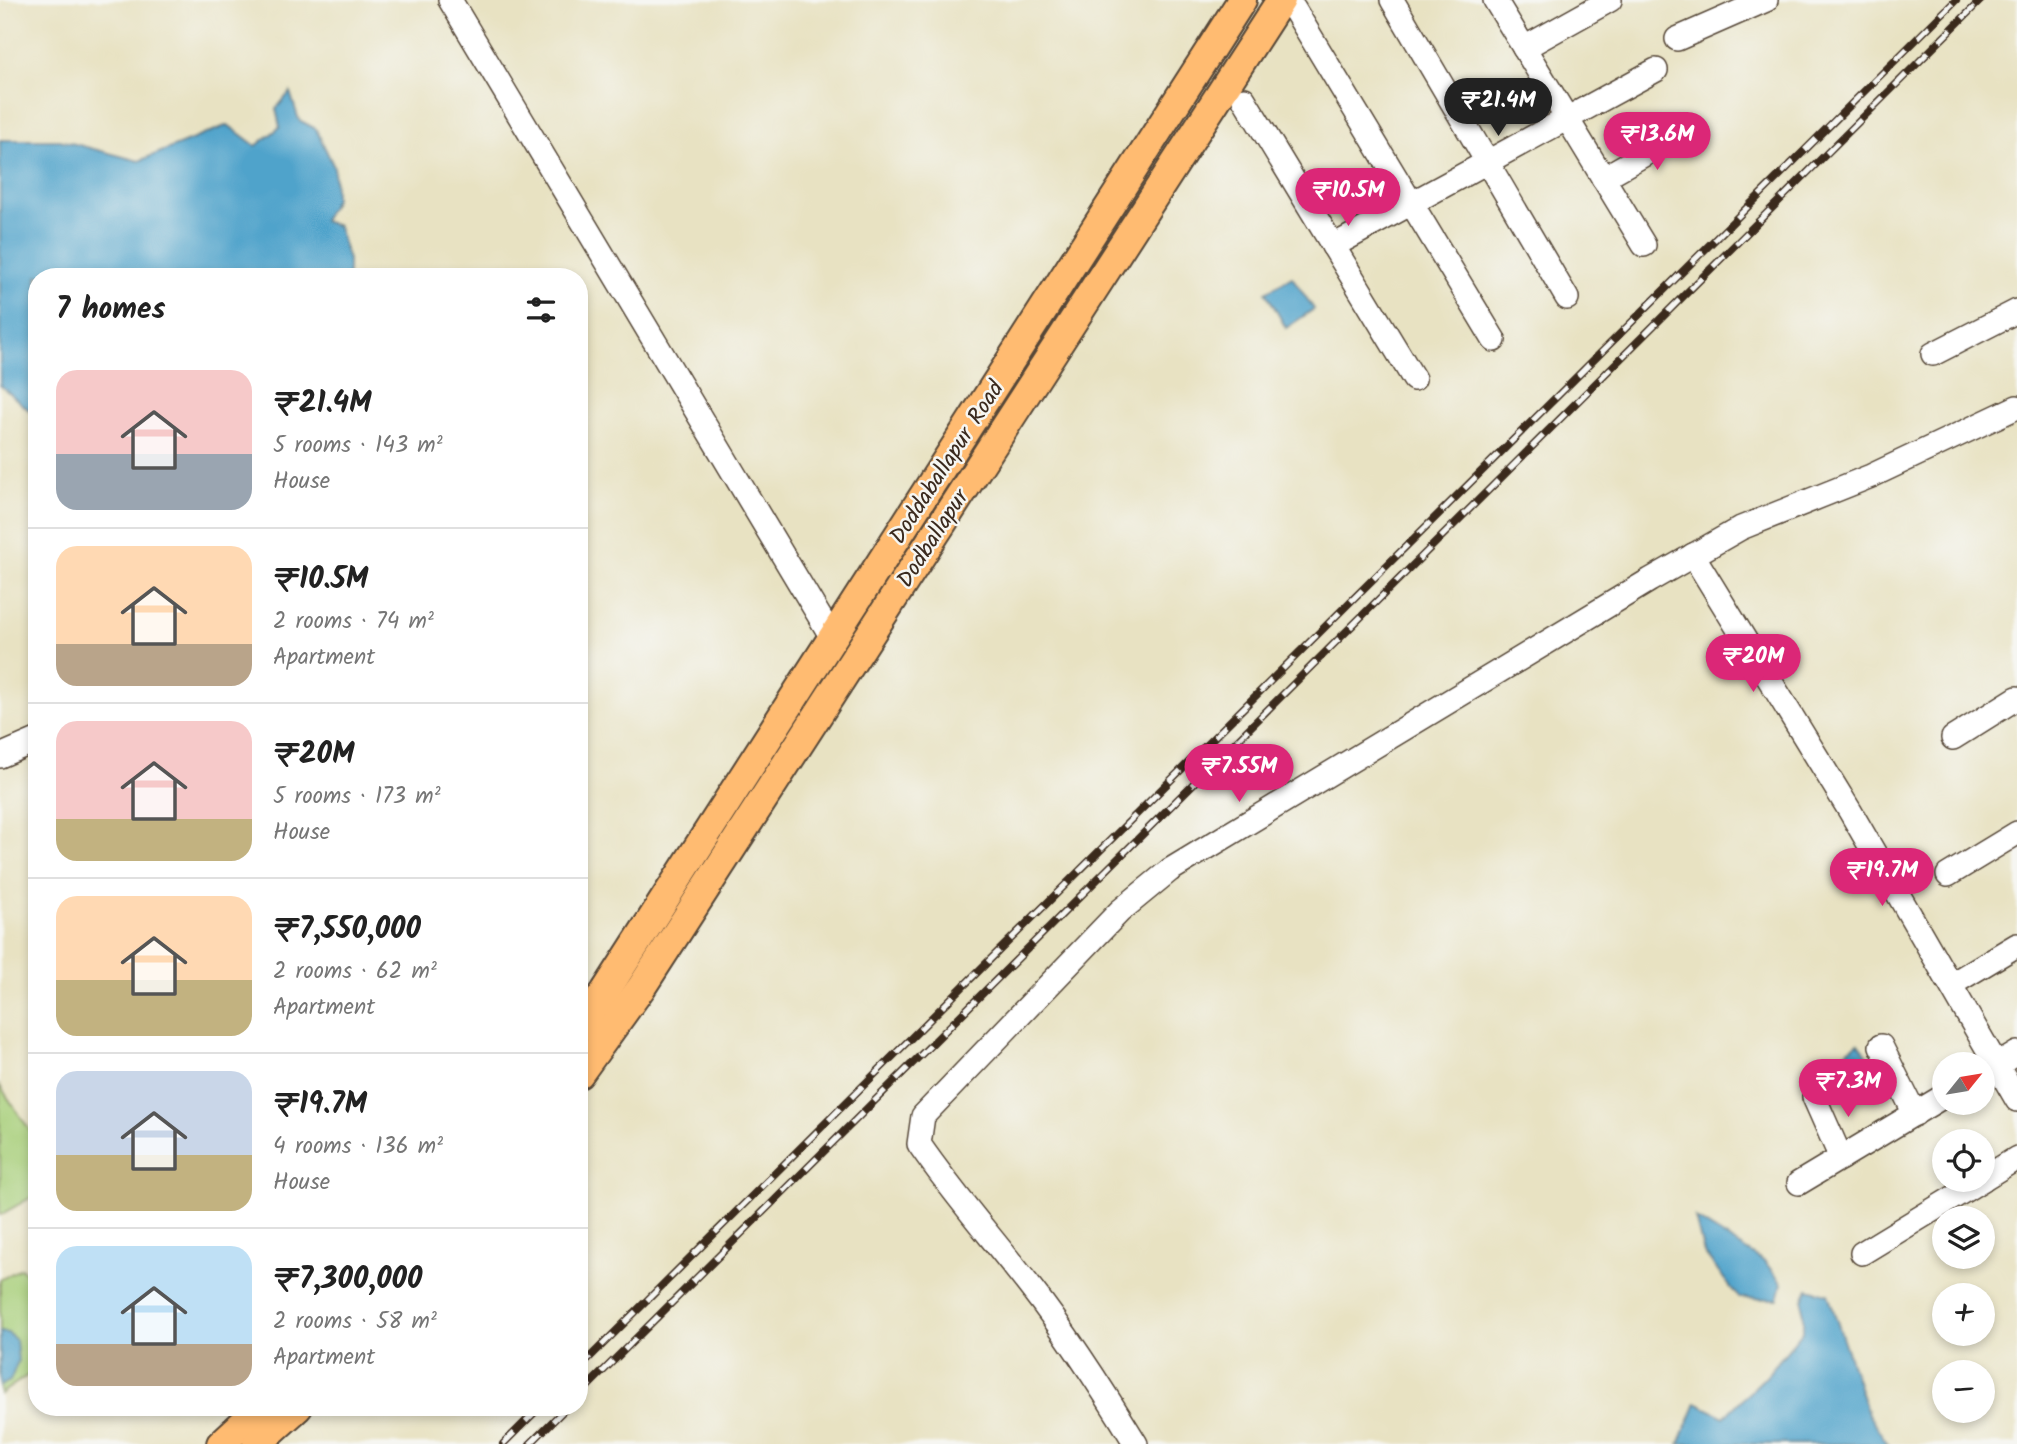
<!DOCTYPE html>
<meta charset="utf-8">
<style>
body{margin:0;font-family:Kalam,sans-serif;background:#f2f2f2;color:#222;height:100vh;display:flex;flex-direction:column;font-size:26px;white-space:nowrap}
*{box-sizing:border-box;margin:0}
p{font-size:23px;color:#767676}
.icon{flex:none;width:38px;height:38px;fill:none;stroke:currentColor;stroke-width:2;stroke-linecap:round;stroke-linejoin:round}
.map{position:relative;flex:1;overflow:hidden}
.panel{position:absolute;left:28px;top:268px;width:560px;height:1148px;display:flex;flex-direction:column;background:#fff;border-radius:28px;box-shadow:0 4px 10px #0003}
.panel>*{flex:none}
.needle{width:46px;rotate:60deg}
.fabs{position:absolute;left:1932px;top:1052px;display:grid;gap:14px}
.fabs a{display:grid;place-items:center;width:63px;height:63px;border-radius:50%;background:#fff;box-shadow:0 4px 10px #0003;font-size:35px}
.price{position:absolute;translate:-50% -60px;padding:0 16px;border-radius:24px;background:#db2777;color:#fff;font-size:23px;line-height:46px;filter:drop-shadow(0 2px 4px #0008)}
.price::after{content:'';position:absolute;left:50%;top:42px;width:21px;height:16px;margin-left:-10px;background:inherit;clip-path:polygon(0 0,100% 0,50% 100%)}
.price.active{background:#222;color:#fff}
ul{padding:0;list-style:none}
li{display:flex;align-items:center;gap:21px;height:175px;padding:0 28px}
li+li{border-top:2px solid #e0e0e0}
li span{display:grid;place-items:center;flex:none;width:196px;height:140px;border-radius:21px;color:#555}
li>.icon{margin-inline-start:auto}
span .icon{width:84px;height:84px;fill:#fffc;stroke-width:1}
li b{font-size:30px}
h2{display:flex;justify-content:space-between;align-items:center;height:84px;padding:0 28px;font-size:30px}
.map>svg:first-child{display:block}
.green{fill:#a8cf7a;stroke:#727c4c;stroke-width:2}
.water{fill:#4fa3cb;stroke:#456674;stroke-width:2}
.lines{fill:none;stroke-linecap:round;stroke-linejoin:round}
.minor-casing{stroke:#554637;stroke-width:26}
.major-casing{stroke:#554637;stroke-width:32}
.minor{stroke:#fff;stroke-width:23}
.major{stroke:#ffbb71;stroke-width:28}
.rail-casing{stroke:#3b2a1e;stroke-width:8}
.rail{stroke:#f6f6f2;stroke-width:5;stroke-dasharray:16;stroke-linecap:butt}
.labels{text-anchor:middle;stroke-width:5;stroke-linejoin:round;paint-order:stroke}
.street-label{font-size:23px;fill:#3b2a1e;stroke:#f6f6f2}
</style>
<div class="map">
<svg width="2017" height="1444" viewBox="0 0 2017 1444">
<rect width="100%" height="100%" fill="#f6f6f2"/>
<filter id="ink" filterUnits="userSpaceOnUse"><feTurbulence type="fractalNoise" baseFrequency=".0143" numOctaves="2"/><feDisplacementMap in="SourceGraphic" scale="14" xChannelSelector="R" yChannelSelector="G"/><feConvolveMatrix kernelMatrix="1 2 1 2 8 2 1 2 1" color-interpolation-filters="sRGB"/></filter>
<filter id="wash" filterUnits="userSpaceOnUse"><feTurbulence type="fractalNoise" baseFrequency=".00686" numOctaves="4" result="noise"/><feDisplacementMap in="SourceGraphic" scale="28" xChannelSelector="R" yChannelSelector="G"/><feGaussianBlur stdDeviation="1.57" result="paint"/><feColorMatrix in="noise" values="0 0 0 0 0 0 0 0 0 0 0 0 0 0 0 0 0 1.4 0 .05"/><feComposite in="paint" operator="in"/></filter>
<g filter="url(#wash)">
<rect width="100%" height="100%" fill="#e8e2c2"/>
<!-- green -->
<g class="green">
<polygon points="0,1086 37,1141 37,1194 0,1215"/>
<polygon points="21,1268 37,1287 37,1369 0,1394 0,1280"/>
</g>
<!-- water -->
<g class="water">
<polygon points="290,92 299,120 316,129 334,167 335,199 323,221 338,226 348,260 348,276 37,276 37,417 0,385 0,140 60,140 139,161 228,125 256,146 280,127 276,109"/>
<polygon points="1292,277 1314,309 1286,328 1266,292"/>
<polygon points="1858,1043 1873,1063 1857,1075 1841,1055"/>
<polygon points="1695,1218 1765,1262 1782,1284 1778,1299 1739,1298 1704,1253"/>
<polygon points="1808,1289 1828,1294 1868,1414 1888,1444 1679,1444 1696,1403 1724,1417 1766,1376 1803,1332 1803,1300"/>
<polygon points="0,1332 8,1333 16,1340 18,1361 10,1381 0,1386"/>
</g>
</g>
<g filter="url(#ink)">
<g class="lines">
<defs>
<g id="minor">
<polyline points="450,0 833,639"/>
<polyline points="1392,0 1567,298"/>
<polyline points="1495,0 1644,245"/>
<polyline points="1294,9 1494,340"/>
<polyline points="1677,39 1766,0"/>
<polyline points="1524,48 1610,0"/>
<polyline points="1244,99 1414,379"/>
<polyline points="1603,178 1689,129"/>
<polyline points="1333,246 1656,70"/>
<polyline points="1933,354 2017,311"/>
<polyline points="1693,555 1850,811 2017,1100"/>
<polyline points="1953,738 2017,698"/>
<polyline points="0,756 37,740"/>
<polyline points="1948,875 2017,833"/>
<polyline points="1952,984 2017,945"/>
<polyline points="1881,1046 1915,1114"/>
<polyline points="1984,1073 2017,1053"/>
<polyline points="1814,1097 1841,1158"/>
<polyline points="1983,1179 2017,1158"/>
<polyline points="1799,1183 1944,1096"/>
<polyline points="1862,1253 1982,1180"/>
<path d="M1136,1444c-33,-54 -66,-106 -105,-156 -37,-48 -77,-93 -112,-144l4,-28 197,-205 50,-41 480,-290 91,-52 130,-52 146,-69"/>
</g>
<g id="major">
<polyline points="579,1028 605,992 1242,0"/>
<polyline points="579,1074 641,988 1281,0"/>
<polyline points="221,1444 261,1407"/>
<polyline points="257,1444 298,1407"/>
</g>
</defs>
<!-- minor casing -->
<use href="#minor" class="minor-casing"/>
<!-- major casing -->
<use href="#major" class="major-casing"/>
<!-- minor -->
<use href="#minor" class="minor"/>
<!-- major -->
<use href="#major" class="major"/>
<defs>
<g id="rail">
<polyline points="579,1368 1956,0"/>
<polyline points="579,1395 1981,0"/>
<polyline points="503,1444 540,1407"/>
<polyline points="530,1444 567,1407"/>
</g>
</defs>
<!-- rail casing -->
<use href="#rail" class="rail-casing"/>
<!-- rail -->
<use href="#rail" class="rail"/>
</g>
</g>
<g class="labels">
<!-- street labels -->
<g class="street-label">
<text transform="translate(946 462) rotate(-57)" y="8">Doddaballapur Road</text>
<text transform="translate(932 538) rotate(-57)" y="8">Dodballapur</text>
</g>
</g>
</svg>
<div class="fabs">
<a><svg class="needle" viewBox="-14 -14 28 28"><path d="M0-13l5 13h-10z" fill="#e53935"/><path d="M0 13l5-13h-10z" fill="#767676"/></svg></a>
<a><svg class="icon" aria-label="locate" viewBox="0 0 24 24"><circle cx="12" cy="12" r="6"/><path d="M12 2v4M12 18v4M2 12h4M18 12h4"/></svg></a>
<a><svg class="icon" aria-label="layers" viewBox="0 0 24 24"><path d="M12 4l9 5-9 5-9-5zM3 14l9 5 9-5"/></svg></a>
<a>+</a>
<a>−</a>
</div>
<b class="price active" style="left:1498px;top:138px">₹21.4M</b>
<b class="price" style="left:1657px;top:172px">₹13.6M</b>
<b class="price" style="left:1348px;top:228px">₹10.5M</b>
<b class="price" style="left:1753px;top:694px">₹20M</b>
<b class="price" style="left:1239px;top:804px">₹7.55M</b>
<b class="price" style="left:1882px;top:908px">₹19.7M</b>
<b class="price" style="left:1848px;top:1119px">₹7.3M</b>
<section class="panel">
<h2>7 homes<svg class="icon" aria-label="filters" viewBox="0 0 24 24"><path d="M4 7h16M4 17h16"/><circle cx="9" cy="7" r="2"/><circle cx="15" cy="17" r="2"/></svg></h2>
<ul>
<li><span style="background:linear-gradient(#f6c9c9 60%,#9aa5b1 0)"><svg class="icon" aria-label="home" viewBox="0 0 24 24"><path d="M3 11l9-7 9 7M6 9v11h12V9"/></svg></span><div><b>₹21.4M</b><p>5 rooms · 143 m²</p><p>House</p></div></li>
<li><span style="background:linear-gradient(#ffd9b3 70%,#b9a48a 0)"><svg class="icon" aria-label="home" viewBox="0 0 24 24"><path d="M3 11l9-7 9 7M6 9v11h12V9"/></svg></span><div><b>₹10.5M</b><p>2 rooms · 74 m²</p><p>Apartment</p></div></li>
<li><span style="background:linear-gradient(#f6c9c9 70%,#c2b280 0)"><svg class="icon" aria-label="home" viewBox="0 0 24 24"><path d="M3 11l9-7 9 7M6 9v11h12V9"/></svg></span><div><b>₹20M</b><p>5 rooms · 173 m²</p><p>House</p></div></li>
<li><span style="background:linear-gradient(#ffd9b3 60%,#c2b280 0)"><svg class="icon" aria-label="home" viewBox="0 0 24 24"><path d="M3 11l9-7 9 7M6 9v11h12V9"/></svg></span><div><b>₹7,550,000</b><p>2 rooms · 62 m²</p><p>Apartment</p></div></li>
<li><span style="background:linear-gradient(#c9d6e8 60%,#c2b280 0)"><svg class="icon" aria-label="home" viewBox="0 0 24 24"><path d="M3 11l9-7 9 7M6 9v11h12V9"/></svg></span><div><b>₹19.7M</b><p>4 rooms · 136 m²</p><p>House</p></div></li>
<li><span style="background:linear-gradient(#bfe0f5 70%,#b9a48a 0)"><svg class="icon" aria-label="home" viewBox="0 0 24 24"><path d="M3 11l9-7 9 7M6 9v11h12V9"/></svg></span><div><b>₹7,300,000</b><p>2 rooms · 58 m²</p><p>Apartment</p></div></li>
</ul>
</section>
</div>
